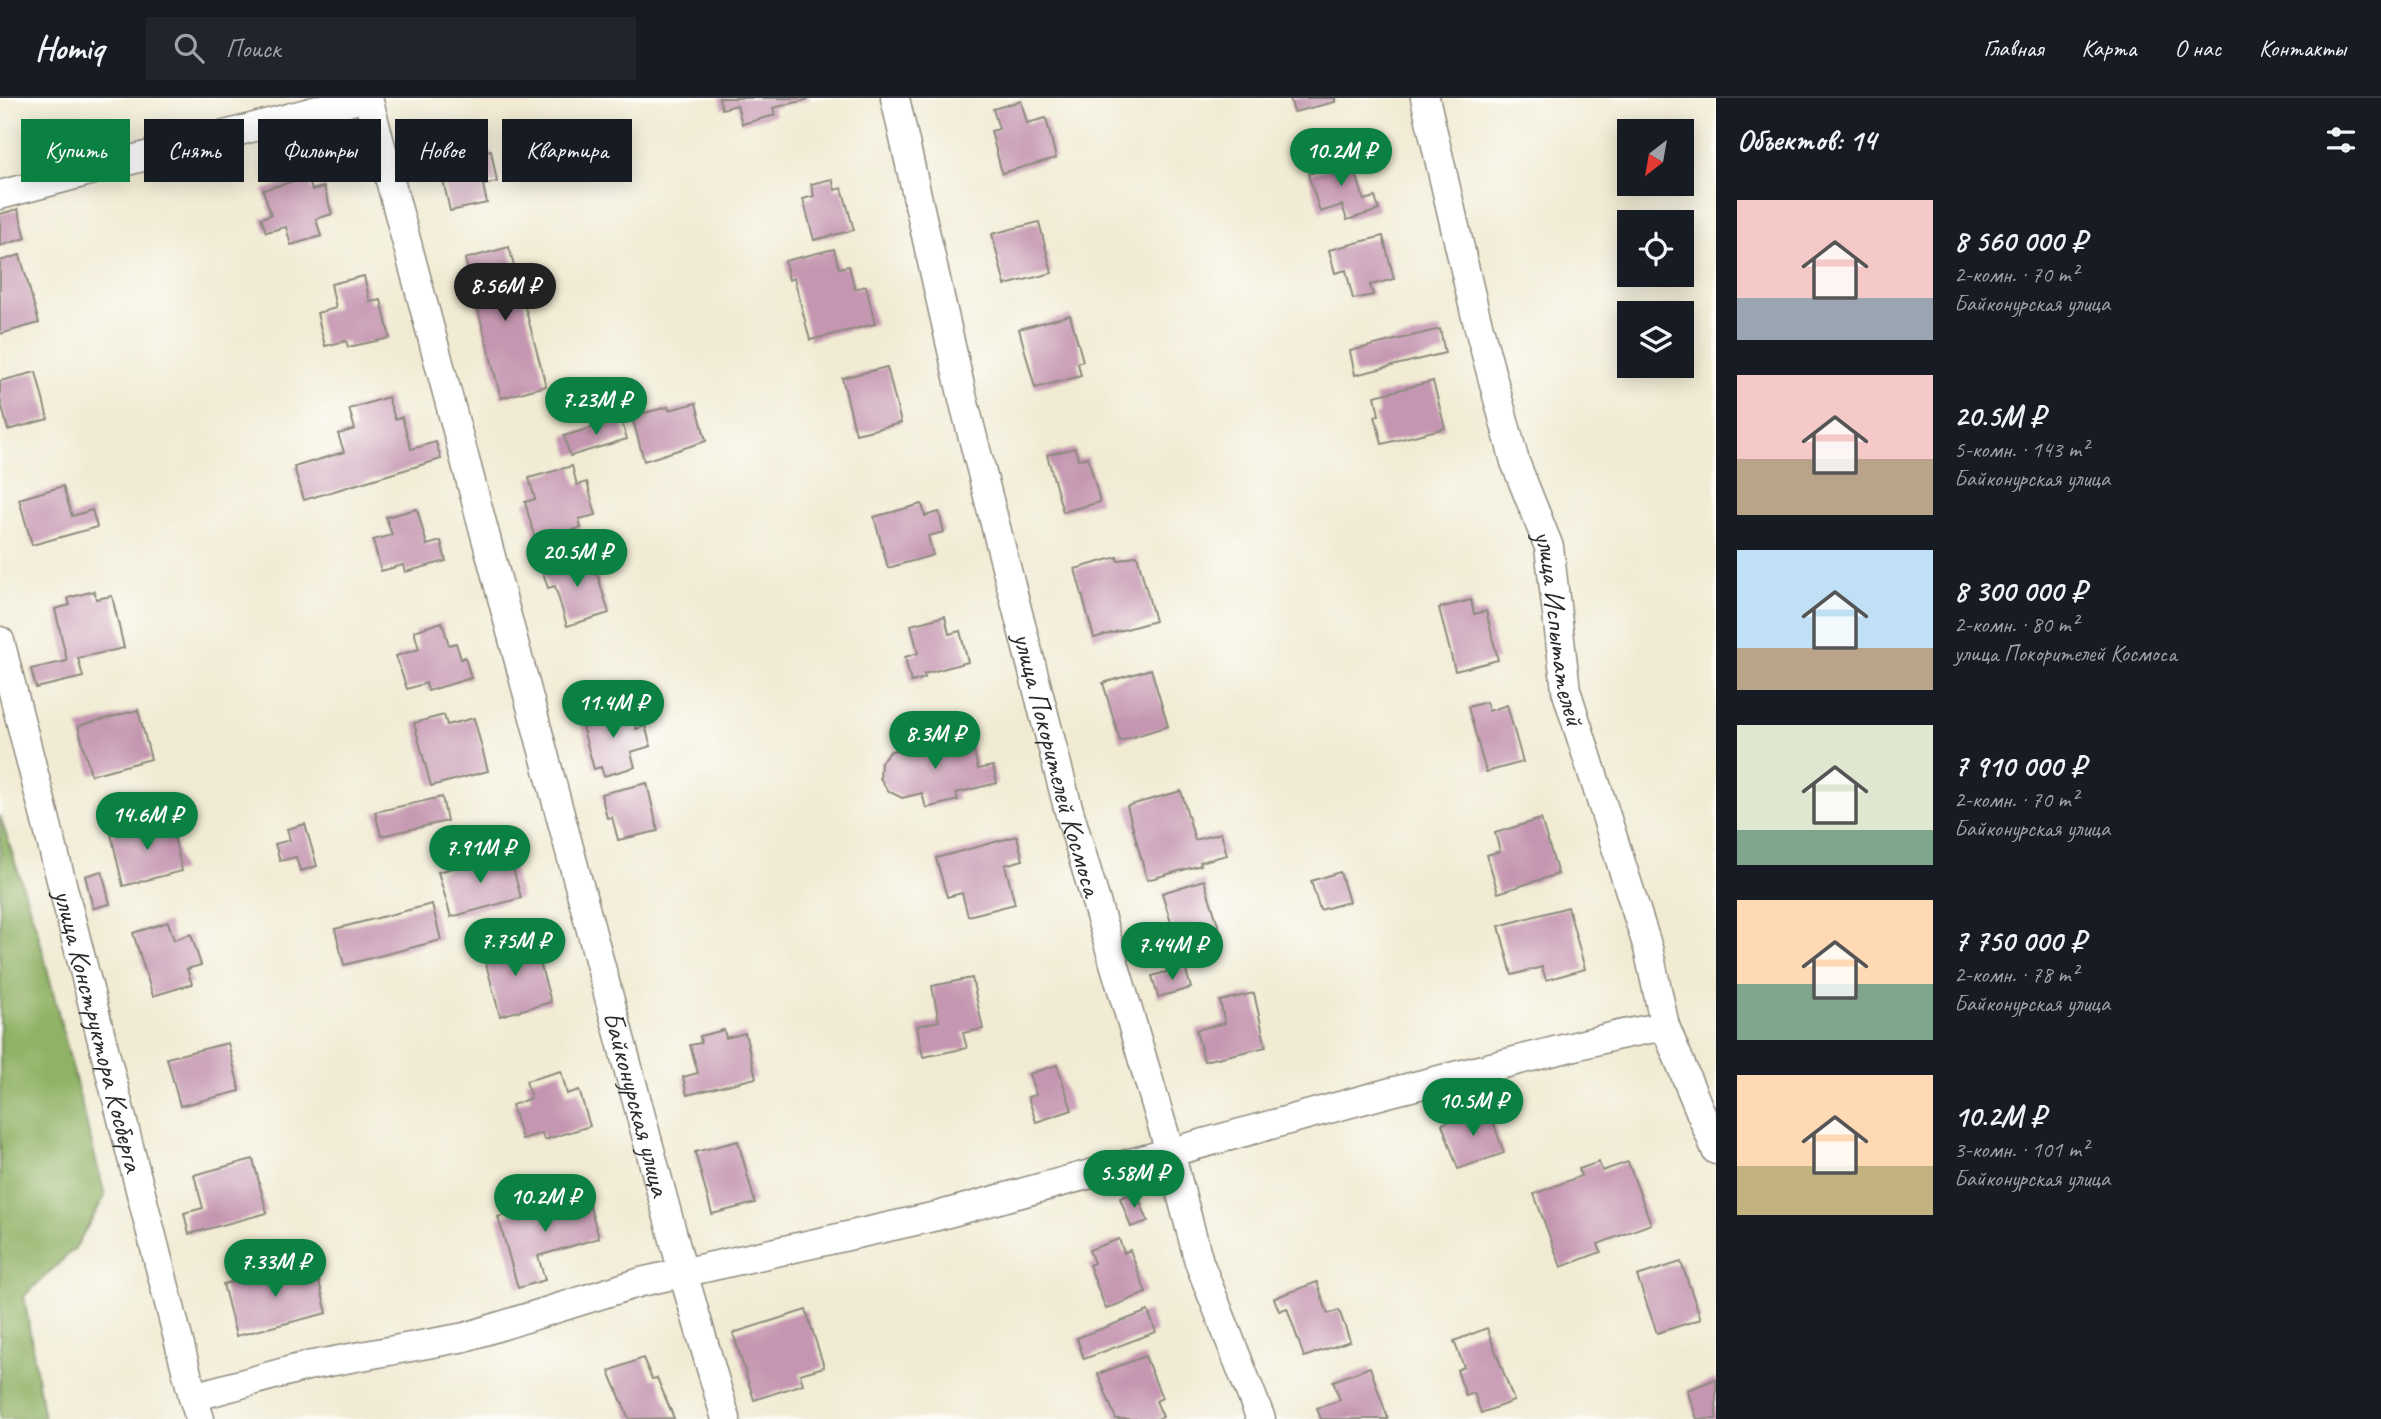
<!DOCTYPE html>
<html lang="ru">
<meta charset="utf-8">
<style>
body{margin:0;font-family:Caveat,sans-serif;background:#20242c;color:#f1f3f6;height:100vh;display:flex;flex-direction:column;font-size:26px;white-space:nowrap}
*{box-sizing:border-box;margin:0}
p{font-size:23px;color:#9ea1a6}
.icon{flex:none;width:38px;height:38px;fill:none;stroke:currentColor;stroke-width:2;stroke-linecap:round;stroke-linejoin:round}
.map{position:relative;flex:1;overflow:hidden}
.drawer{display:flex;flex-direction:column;background:#171b24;width:665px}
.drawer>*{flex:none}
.guide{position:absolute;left:21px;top:21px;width:665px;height:63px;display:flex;gap:14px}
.needle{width:46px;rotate:211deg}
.fabs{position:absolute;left:1617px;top:21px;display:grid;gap:14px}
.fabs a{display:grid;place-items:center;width:77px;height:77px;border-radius:0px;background:#171b24;box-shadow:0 4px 18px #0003;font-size:35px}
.price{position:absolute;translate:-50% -60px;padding:0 16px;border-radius:24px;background:#0b8043;color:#fff;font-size:23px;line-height:46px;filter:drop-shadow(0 2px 4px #0008)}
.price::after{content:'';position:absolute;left:50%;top:42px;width:21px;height:16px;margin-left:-10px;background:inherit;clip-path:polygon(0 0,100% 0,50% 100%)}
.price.active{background:#222;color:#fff}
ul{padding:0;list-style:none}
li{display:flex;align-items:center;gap:21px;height:175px;padding:0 21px}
li span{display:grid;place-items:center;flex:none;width:196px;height:140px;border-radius:0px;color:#555}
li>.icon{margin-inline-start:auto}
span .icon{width:84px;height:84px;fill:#fffc;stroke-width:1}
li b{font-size:30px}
h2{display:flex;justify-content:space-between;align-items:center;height:84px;padding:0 21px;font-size:30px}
.pill{padding:0 24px;border-radius:0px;background:#171b24;box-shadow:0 4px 18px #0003;font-size:24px;line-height:63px}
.pill.active{background:#0b8043;color:#fff}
header{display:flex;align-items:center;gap:42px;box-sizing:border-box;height:98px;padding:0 35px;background:#171b24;border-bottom:2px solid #363941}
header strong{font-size:33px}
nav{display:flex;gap:38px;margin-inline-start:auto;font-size:24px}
.search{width:490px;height:63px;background:#20242c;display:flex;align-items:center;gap:18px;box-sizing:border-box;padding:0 24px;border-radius:0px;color:#9ea1a6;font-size:26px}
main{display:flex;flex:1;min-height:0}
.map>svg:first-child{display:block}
.forest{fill:#90b266;stroke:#5e6e48;stroke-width:2}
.building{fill:#c596b1}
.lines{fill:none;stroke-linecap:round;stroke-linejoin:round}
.minor-casing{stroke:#8e8b7f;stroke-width:31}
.minor{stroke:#fff;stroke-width:28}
.labels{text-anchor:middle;stroke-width:5;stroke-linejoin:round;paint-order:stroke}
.street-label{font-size:28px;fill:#2b2b2b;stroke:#fdfcf7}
</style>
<header>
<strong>Homiq</strong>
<div class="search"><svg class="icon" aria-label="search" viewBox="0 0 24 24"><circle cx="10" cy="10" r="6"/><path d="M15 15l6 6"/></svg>Поиск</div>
<nav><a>Главная</a><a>Карта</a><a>О нас</a><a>Контакты</a></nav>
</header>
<main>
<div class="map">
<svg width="1716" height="1321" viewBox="0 0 1716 1321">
<rect width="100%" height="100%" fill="#fdfcf7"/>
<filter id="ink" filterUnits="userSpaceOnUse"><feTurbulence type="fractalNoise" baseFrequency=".0143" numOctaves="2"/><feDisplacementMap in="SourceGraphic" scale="14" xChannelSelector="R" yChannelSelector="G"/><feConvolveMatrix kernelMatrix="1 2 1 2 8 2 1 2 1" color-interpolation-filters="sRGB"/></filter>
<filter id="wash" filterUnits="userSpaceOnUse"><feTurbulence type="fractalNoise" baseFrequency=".00686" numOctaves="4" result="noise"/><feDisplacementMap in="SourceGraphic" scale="28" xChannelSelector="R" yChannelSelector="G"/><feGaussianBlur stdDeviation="1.57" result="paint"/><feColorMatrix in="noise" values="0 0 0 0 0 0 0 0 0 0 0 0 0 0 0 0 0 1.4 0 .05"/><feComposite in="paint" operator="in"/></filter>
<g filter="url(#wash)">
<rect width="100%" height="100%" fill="#f1ebd3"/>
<!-- forest -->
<polygon class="forest" points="0,718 38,835 105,1098 75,1150 24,1198 44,1321 0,1321"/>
<g id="blocks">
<!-- building -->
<g class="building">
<polygon points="719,0 810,0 810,1 773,10 775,17 742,26 737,7 722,11"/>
<polygon points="1290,0 1335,0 1335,4 1294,14"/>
<polygon points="1021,3 1027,25 1046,20 1056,60 1002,75 991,33 999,31 993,11"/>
<polygon points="472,38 476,55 491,52 497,84 483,87 487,105 450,113 435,46"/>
<polygon points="1349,52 1364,102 1375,99 1379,112 1347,122 1342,107 1320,114 1308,76 1329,70 1325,59"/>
<polygon points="308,79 312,92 324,89 332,116 316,121 321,138 291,147 286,129 266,134 261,120 271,117 263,92"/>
<polygon points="832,81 835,92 842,90 854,132 814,142 803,101 814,98 811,86"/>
<polygon points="18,111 26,140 0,148 0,116"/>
<polygon points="1039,124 1052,175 1005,187 992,136"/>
<polygon points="1383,138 1394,181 1370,187 1373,197 1353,201 1346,172 1335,175 1329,152"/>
<polygon points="509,149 546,288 501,300 465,161"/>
<polygon points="834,151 839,170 849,168 855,191 866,188 875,226 810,242 794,180 789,182 785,163"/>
<polygon points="20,157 39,225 0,236 0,163"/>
<polygon points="364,178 370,204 381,202 390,240 348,249 346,243 325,248 317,215 336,210 331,186"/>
<polygon points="1070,217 1083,263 1078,265 1081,278 1035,290 1019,231"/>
<polygon points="1440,231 1445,255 1355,277 1350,253"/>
<polygon points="887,269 901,325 856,336 842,280"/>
<polygon points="36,274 48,321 8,332 0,301 0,283"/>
<polygon points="1433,283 1445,330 1382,346 1375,318 1379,317 1375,298"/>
<polygon points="388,299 395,321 402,319 411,351 436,344 441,361 304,402 294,369 344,354 338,336 355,331 349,311"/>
<polygon points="696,305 706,343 644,363 632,318 668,309 669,312"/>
<polygon points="621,321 627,341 570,358 564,338"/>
<polygon points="1075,350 1078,361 1088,359 1100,404 1063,414 1047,357"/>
<polygon points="572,368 577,387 587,384 596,417 579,421 581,430 535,441 525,404 535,401 529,380"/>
<polygon points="63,388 72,418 92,412 97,429 32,447 19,401"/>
<polygon points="922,406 925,418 939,414 944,434 928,438 933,457 888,470 874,419"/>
<polygon points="417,411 427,447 441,443 446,463 405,474 403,467 381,473 373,442 392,437 386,419"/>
<polygon points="591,456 609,515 567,528 555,488 548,490 542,471"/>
<polygon points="1137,457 1155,523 1094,540 1075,471 1117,459 1118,463"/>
<polygon points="94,493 96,501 112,498 124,550 78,560 83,579 36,590 31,571 67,563 55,511 70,507 68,500"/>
<polygon points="1471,502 1474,516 1486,513 1498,562 1455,573 1439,510"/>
<polygon points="945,518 949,536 960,533 968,564 924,576 925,580 911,584 905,559 918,555 911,527"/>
<polygon points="442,524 449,547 456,545 461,561 465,559 471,580 428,593 426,585 407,591 396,558 419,551 414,533"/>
<polygon points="1151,571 1168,628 1120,643 1103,585"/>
<polygon points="1486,604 1489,613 1507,607 1523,664 1486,674 1468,609"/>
<polygon points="619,609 622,620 632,617 636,631 645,628 651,648 631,654 635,669 604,678 601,669 594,671 580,621"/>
<polygon points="138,612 151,661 91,677 78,628"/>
<polygon points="444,617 447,627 474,620 488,673 431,688 414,625"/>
<polygon points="962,637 963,642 971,640 978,671 993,668 997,685 956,695 958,702 926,710 922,695 902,700 888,693 880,680 881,664 891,653"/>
<polygon points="647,685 658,733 618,742 612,719 607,720 601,696"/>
<polygon points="1181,693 1195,742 1221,735 1227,757 1200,764 1201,767 1147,782 1127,708"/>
<polygon points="442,699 447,723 381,738 375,714"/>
<polygon points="170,721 182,773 123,788 111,736"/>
<polygon points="1541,721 1558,776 1498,795 1487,757 1500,753 1495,735"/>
<polygon points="305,726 317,768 300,773 296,759 280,763 275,746 290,742 287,731"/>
<polygon points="1017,738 1023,762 1005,767 1015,806 968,818 962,795 947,799 936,760"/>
<polygon points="509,755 521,800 451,819 438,774"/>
<polygon points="102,773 110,806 93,810 85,778"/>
<polygon points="1340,774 1349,804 1320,812 1311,783"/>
<polygon points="1204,782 1223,843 1181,857 1162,795"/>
<polygon points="432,806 441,842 344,867 335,831"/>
<polygon points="1568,809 1585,871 1546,882 1542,869 1512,877 1499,828"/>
<polygon points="168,824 174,842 191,836 201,867 187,871 192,886 153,898 133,835"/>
<polygon points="517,841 521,859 537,855 551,904 500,918 482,851"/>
<polygon points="1185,869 1191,890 1158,899 1152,878"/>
<polygon points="972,880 983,931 963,935 967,950 923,959 917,928 939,923 932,888"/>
<polygon points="1254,895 1266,949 1204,963 1196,932 1225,925 1220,903"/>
<polygon points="724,932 726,940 745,935 756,980 687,997 683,979 698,975 690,947 701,945 700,938"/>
<polygon points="228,945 240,993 180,1008 167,960"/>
<polygon points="1057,967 1072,1012 1036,1024 1028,999 1036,997 1029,976"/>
<polygon points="561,973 567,996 579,992 590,1028 544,1042 542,1035 522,1041 512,1007 531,1000 526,983"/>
<polygon points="1488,1009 1504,1055 1458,1071 1442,1026"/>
<polygon points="738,1043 755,1105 712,1116 695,1054"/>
<polygon points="253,1061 267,1115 189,1136 184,1115 203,1110 194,1077"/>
<polygon points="1599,1064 1602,1073 1628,1064 1651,1126 1598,1146 1601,1154 1561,1169 1534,1096 1581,1078 1579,1071"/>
<polygon points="1136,1094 1148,1123 1131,1129 1120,1100"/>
<polygon points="586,1095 599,1140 538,1158 545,1182 518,1190 498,1119"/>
<polygon points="1119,1141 1124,1155 1130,1152 1146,1195 1106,1211 1089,1167 1094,1165 1089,1152"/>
<polygon points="314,1164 327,1215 236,1238 223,1186"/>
<polygon points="1681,1164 1701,1221 1657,1235 1637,1178"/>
<polygon points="1317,1184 1328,1216 1339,1212 1350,1243 1304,1259 1287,1210 1279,1213 1274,1200"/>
<polygon points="806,1212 824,1269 800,1276 803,1286 754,1302 733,1235"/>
<polygon points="1148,1213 1156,1234 1084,1261 1077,1240"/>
<polygon points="1487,1230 1514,1303 1481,1315 1474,1295 1466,1298 1457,1272 1464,1269 1454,1243"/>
<polygon points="1145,1258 1162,1300 1156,1303 1163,1319 1157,1321 1116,1321 1098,1276"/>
<polygon points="643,1260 652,1281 657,1280 674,1320 629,1321 609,1273"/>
<polygon points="1370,1269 1388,1321 1321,1321 1317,1310 1340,1302 1333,1283"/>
<polygon points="1716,1281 1716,1321 1697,1321 1687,1292"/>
</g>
</g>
</g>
<g filter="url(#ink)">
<use href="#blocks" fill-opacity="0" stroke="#8e8b7f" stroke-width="2"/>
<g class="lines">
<defs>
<g id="minor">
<path id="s1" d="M368,0l315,1175 43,146"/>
<path id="s2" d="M895,0l68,301 104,405 103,348 29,110 62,157"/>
<path id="s3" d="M1425,0l50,215 40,149 34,85 17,143 82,258 17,78 51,124"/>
<polyline points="0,97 363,0"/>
<path id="s4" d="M0,543l193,756 7,22"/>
<polyline points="193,1299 307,1268 465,1239 641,1184 937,1118 1391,994 1619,937 1665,928"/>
</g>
</defs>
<!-- minor casing -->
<use href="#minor" class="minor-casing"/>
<!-- minor -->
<use href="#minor" class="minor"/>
</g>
</g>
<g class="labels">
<!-- street labels -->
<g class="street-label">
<text dy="10" stroke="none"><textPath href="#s3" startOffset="548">улица Испытателей</textPath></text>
<text dy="10" stroke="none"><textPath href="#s2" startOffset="686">улица Покорителей Космоса</textPath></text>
<text dy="10" stroke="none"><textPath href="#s4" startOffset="402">улица Конструктора Косберга</textPath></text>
<text dy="10" stroke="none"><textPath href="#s1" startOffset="1041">Байконурская улица</textPath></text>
</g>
</g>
</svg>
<div class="fabs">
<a><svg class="needle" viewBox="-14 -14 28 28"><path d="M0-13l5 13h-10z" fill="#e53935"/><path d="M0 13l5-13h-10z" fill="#9ea1a6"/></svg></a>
<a><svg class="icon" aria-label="locate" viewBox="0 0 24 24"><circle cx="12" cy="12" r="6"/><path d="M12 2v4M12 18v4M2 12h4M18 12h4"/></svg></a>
<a><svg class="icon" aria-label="layers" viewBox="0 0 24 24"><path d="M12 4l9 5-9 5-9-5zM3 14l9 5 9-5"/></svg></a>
</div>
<b class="price" style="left:1341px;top:90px">10.2M ₽</b>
<b class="price active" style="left:505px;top:225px">8.56M ₽</b>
<b class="price" style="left:596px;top:339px">7.23M ₽</b>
<b class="price" style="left:577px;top:491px">20.5M ₽</b>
<b class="price" style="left:613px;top:642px">11.4M ₽</b>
<b class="price" style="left:935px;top:673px">8.3M ₽</b>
<b class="price" style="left:147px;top:754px">14.6M ₽</b>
<b class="price" style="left:480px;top:787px">7.91M ₽</b>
<b class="price" style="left:515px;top:880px">7.75M ₽</b>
<b class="price" style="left:1172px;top:884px">7.44M ₽</b>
<b class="price" style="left:1473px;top:1040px">10.5M ₽</b>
<b class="price" style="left:1134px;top:1112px">5.58M ₽</b>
<b class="price" style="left:545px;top:1136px">10.2M ₽</b>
<b class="price" style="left:275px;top:1201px">7.33M ₽</b>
<div class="guide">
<a class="pill active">Купить</a>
<a class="pill">Снять</a>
<a class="pill">Фильтры</a>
<a class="pill">Новое</a>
<a class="pill">Квартира</a>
</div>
</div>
<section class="drawer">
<h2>Объектов: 14<svg class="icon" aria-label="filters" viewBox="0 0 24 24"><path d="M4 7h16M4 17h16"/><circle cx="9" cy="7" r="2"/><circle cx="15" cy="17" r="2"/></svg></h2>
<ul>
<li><span style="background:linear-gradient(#f6c9c9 70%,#9aa5b1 0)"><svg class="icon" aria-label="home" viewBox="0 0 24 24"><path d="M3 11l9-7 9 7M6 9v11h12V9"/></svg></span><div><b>8 560 000 ₽</b><p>2-комн. · 70 m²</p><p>Байконурская улица</p></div></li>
<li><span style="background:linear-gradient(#f6c9c9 60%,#b9a48a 0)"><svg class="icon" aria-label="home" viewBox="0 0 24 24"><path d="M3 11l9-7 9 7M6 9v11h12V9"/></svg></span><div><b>20.5M ₽</b><p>5-комн. · 143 m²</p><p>Байконурская улица</p></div></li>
<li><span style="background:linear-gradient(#bfe0f5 70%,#b9a48a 0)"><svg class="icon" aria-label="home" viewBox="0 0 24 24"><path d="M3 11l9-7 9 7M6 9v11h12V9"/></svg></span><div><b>8 300 000 ₽</b><p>2-комн. · 80 m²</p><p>улица Покорителей Космоса</p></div></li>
<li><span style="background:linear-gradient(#dfe7d0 75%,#7fa58c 0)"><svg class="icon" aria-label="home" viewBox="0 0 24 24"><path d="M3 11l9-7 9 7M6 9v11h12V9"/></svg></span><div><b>7 910 000 ₽</b><p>2-комн. · 70 m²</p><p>Байконурская улица</p></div></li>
<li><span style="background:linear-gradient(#ffd9b3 60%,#7fa58c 0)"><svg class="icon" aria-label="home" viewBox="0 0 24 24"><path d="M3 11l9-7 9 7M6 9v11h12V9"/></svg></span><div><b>7 750 000 ₽</b><p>2-комн. · 78 m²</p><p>Байконурская улица</p></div></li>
<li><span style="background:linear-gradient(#ffd9b3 65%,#c2b280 0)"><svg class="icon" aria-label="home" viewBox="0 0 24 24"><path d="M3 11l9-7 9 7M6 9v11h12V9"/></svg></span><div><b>10.2M ₽</b><p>3-комн. · 101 m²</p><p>Байконурская улица</p></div></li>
</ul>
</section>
</main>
